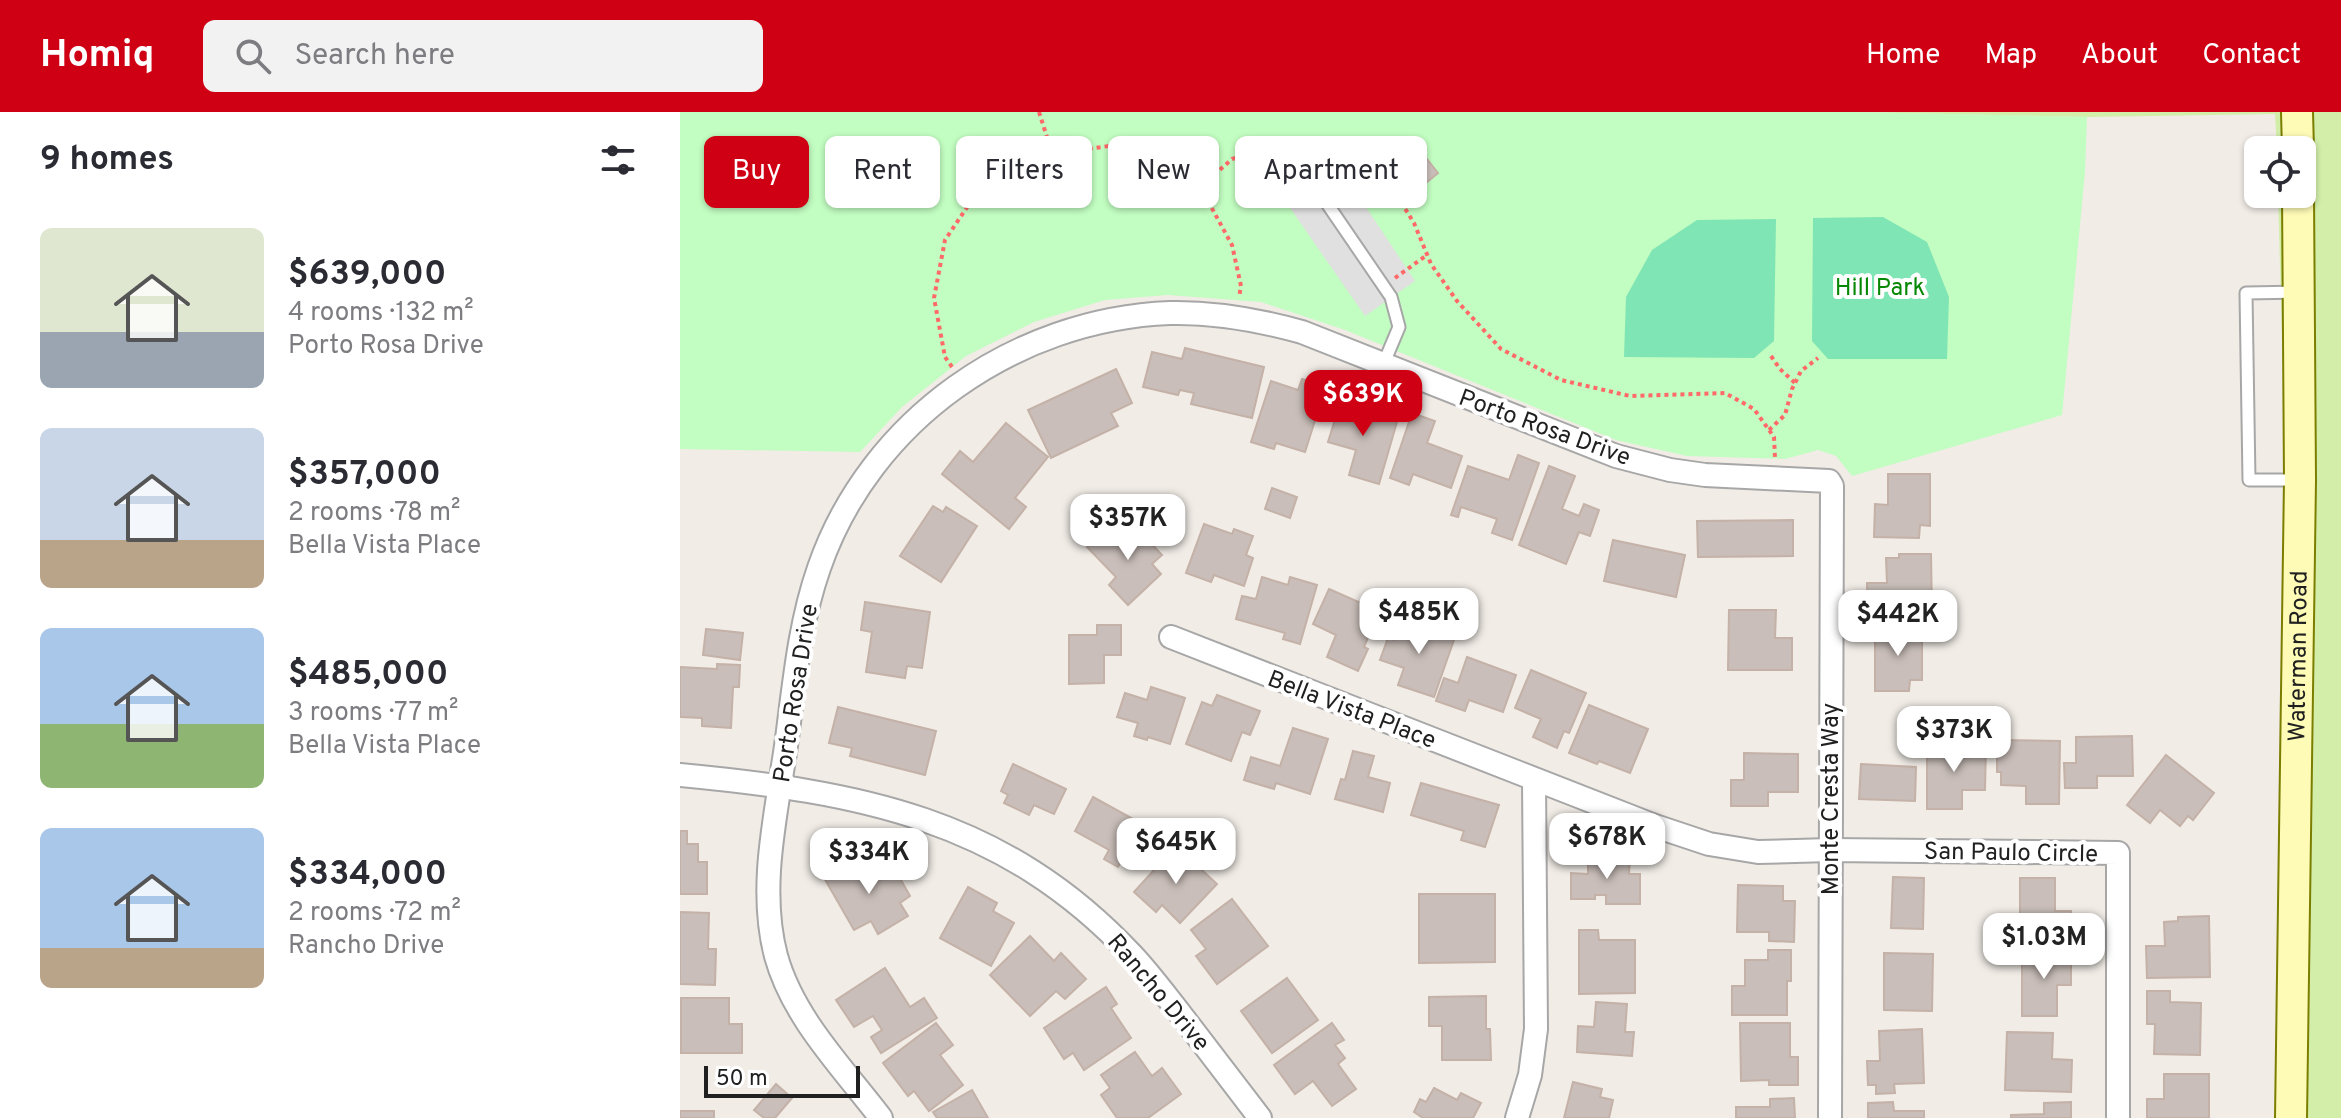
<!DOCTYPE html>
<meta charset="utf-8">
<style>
body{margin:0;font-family:Overpass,sans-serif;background:#f2f2f3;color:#2b2b33;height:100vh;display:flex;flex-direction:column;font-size:30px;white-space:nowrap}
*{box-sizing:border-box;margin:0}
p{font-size:26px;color:#7c7c81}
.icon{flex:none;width:44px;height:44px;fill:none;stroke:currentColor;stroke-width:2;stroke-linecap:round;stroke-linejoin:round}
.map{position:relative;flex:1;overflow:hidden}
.side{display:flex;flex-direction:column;background:#fff;width:680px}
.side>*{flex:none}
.guide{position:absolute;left:24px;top:24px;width:760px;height:72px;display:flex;gap:16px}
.controls{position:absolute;left:1564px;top:24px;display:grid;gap:16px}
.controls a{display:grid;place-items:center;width:72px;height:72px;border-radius:12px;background:#fff;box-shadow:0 2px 6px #0004;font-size:40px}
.scale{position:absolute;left:24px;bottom:20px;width:156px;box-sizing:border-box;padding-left:8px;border:4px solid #202020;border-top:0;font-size:22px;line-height:28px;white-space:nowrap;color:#202020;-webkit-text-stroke:6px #fff;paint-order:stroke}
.price{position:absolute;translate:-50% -68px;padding:0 18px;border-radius:16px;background:#fff;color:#222;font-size:26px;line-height:52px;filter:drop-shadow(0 2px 4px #0008)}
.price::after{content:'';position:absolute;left:50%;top:48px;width:24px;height:18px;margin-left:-12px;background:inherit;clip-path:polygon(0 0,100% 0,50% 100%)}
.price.active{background:#d00014;color:#fff}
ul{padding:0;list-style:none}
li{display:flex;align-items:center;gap:24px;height:200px;padding:0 40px}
li span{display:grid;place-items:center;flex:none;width:224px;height:160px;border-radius:12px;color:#555}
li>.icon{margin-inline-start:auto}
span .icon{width:96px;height:96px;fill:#fffc;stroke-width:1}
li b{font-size:34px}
h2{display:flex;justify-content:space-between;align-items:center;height:96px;padding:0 40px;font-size:34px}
.pill{padding:0 28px;border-radius:12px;background:#fff;box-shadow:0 2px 6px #0004;font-size:28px;line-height:72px}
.pill.active{background:#d00014;color:#fff}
header{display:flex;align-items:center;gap:48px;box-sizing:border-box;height:112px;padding:0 40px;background:#d00014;color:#fff}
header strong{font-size:38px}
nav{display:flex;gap:44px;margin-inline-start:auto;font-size:28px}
.search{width:560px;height:72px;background:#f2f2f3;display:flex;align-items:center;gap:20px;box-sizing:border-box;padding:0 28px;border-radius:12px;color:#7c7c81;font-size:30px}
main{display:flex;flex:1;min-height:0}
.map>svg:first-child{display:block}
.grass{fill:#d2eea9}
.park{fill:#c2fdc1}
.pitch{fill:#7fe5b4}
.parking{fill:#e0e0e0}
.building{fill:#c9beb9;stroke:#c4b1a7;stroke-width:2}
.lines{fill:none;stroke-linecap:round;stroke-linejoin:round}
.service-casing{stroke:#a7a7a7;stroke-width:15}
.minor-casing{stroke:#a7a7a7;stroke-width:26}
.secondary-casing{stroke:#7c7e00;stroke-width:34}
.path{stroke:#ff6a69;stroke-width:4;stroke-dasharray:4 4;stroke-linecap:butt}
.service{stroke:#fff;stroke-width:11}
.minor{stroke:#fff;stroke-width:22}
.secondary{stroke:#fefbb7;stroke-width:30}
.labels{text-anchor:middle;stroke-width:8;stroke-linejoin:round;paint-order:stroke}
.park-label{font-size:24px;fill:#068804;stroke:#fff}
.street-label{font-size:24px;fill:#202020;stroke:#fff}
</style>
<header>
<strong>Homiq</strong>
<div class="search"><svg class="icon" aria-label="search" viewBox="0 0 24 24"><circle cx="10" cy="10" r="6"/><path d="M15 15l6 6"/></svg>Search here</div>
<nav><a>Home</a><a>Map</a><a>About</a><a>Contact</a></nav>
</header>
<main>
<section class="side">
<h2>9 homes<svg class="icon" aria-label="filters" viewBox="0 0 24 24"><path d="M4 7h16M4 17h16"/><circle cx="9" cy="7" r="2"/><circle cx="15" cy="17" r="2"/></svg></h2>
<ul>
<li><span style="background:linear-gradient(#dfe7d0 65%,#9aa5b1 0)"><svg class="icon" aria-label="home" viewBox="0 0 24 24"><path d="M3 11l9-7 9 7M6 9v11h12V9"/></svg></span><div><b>$639,000</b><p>4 rooms · 132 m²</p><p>Porto Rosa Drive</p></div></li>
<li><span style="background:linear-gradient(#c9d6e8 70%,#b9a48a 0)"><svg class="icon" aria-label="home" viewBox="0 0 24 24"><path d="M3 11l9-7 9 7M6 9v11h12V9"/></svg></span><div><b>$357,000</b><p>2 rooms · 78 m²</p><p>Bella Vista Place</p></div></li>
<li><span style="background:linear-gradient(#a9c7e8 60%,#8fb573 0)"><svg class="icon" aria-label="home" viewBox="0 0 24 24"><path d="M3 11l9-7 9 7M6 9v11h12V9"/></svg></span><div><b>$485,000</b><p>3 rooms · 77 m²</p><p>Bella Vista Place</p></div></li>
<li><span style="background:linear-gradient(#a9c7e8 75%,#b9a48a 0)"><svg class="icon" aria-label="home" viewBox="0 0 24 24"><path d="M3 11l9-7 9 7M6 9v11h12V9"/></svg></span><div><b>$334,000</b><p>2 rooms · 72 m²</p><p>Rancho Drive</p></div></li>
</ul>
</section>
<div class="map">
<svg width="1661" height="1006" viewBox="0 0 1661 1006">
<rect width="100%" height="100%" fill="#f1ece6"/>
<!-- grass -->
<polygon class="grass" points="1174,0 1661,0 1661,1006 1624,1006 1598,82 1622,82 1622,38 1597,38 1595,2 1407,5"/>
<!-- park -->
<polygon class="park" points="0,0 1174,0 1407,5 1405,60 1382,303 1172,364 1156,344 1138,338 1105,347 1007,344 936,328 665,218 581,190 488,183 425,188 354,210 286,244 222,295 180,340 0,337"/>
<!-- pitch -->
<g class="pitch">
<polygon points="1203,105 1247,130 1269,185 1267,247 1148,247 1132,229 1133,106"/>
<polygon points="1096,107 1094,229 1074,246 944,245 946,185 972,138 1017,108"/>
</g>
<!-- parking -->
<polygon class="parking" points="658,53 735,169 685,204 606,90 619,81 619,72 637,61 644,63"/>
<!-- building -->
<g class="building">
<polygon points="740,38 758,61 741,75 723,53"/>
<polygon points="505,236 584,255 572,306 511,292 514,281 500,278 498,283 463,275 472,240 502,247"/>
<polygon points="436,257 452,291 431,301 438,314 371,346 348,298"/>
<polygon points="622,267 646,274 625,340 596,331 594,337 571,330 591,269 618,278"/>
<polygon points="662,285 693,294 691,302 717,310 699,372 669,363 676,338 648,330"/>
<polygon points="732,301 755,309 747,331 782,344 771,376 733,362 729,373 710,366"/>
<polygon points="326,311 368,345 335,386 346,395 329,417 262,362 280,339 293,350"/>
<polygon points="838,343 859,351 832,428 812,421 817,407 781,395 778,405 771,403 788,354 829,368"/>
<polygon points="869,354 895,364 882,397 899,404 904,392 919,398 910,424 899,420 886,452 839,433"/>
<polygon points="1208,362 1250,362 1250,414 1240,413 1239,426 1194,425 1195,392 1208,393"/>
<polygon points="592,376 617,385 610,406 585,397"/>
<polygon points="253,394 263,400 266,395 297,414 261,470 220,444"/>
<polygon points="1113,408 1113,444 1018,445 1017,409"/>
<polygon points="451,410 482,443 472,452 481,462 448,493 429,473 436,465 407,435 421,422 430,431"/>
<polygon points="524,412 552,422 554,417 573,424 566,443 573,446 564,474 534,463 531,470 506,461"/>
<polygon points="933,428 1005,443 996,485 924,469"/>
<polygon points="1219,442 1251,442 1252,502 1188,503 1187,471 1207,471 1206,446 1219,446"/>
<polygon points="582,465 608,473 610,465 637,473 620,532 603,527 605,521 556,507 562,484 576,487"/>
<polygon points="649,477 699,499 684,535 688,537 678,559 647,545 656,523 633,512"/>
<polygon points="185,490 250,500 242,556 227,554 225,566 186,560 192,520 181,518"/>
<polygon points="1049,498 1096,498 1095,526 1112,526 1112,558 1048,558"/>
<polygon points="721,507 775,525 754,585 718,573 724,556 700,548 708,526 714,528"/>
<polygon points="417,513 441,513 441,543 424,543 424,571 389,572 389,523 417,523"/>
<polygon points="1195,515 1242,516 1242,568 1230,568 1229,579 1195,579"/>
<polygon points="26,517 63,521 60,548 23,543"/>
<polygon points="787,545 836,563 823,600 789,588 785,599 756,589 764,566 778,571"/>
<polygon points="37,552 60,553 59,575 53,575 51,616 22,614 22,606 0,605 0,555 37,557"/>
<polygon points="851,558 906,581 889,621 884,619 877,636 853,625 861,607 835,596"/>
<polygon points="471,575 505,586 490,632 468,625 467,628 454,624 458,611 437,605 445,581 467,588"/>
<polygon points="537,583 580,599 570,623 562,620 551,649 506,632 522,590 532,594"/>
<polygon points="909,593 968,617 950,661 919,649 917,652 889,641"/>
<polygon points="158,595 256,619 245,663 170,644 172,636 149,631"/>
<polygon points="613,616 648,627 630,682 596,671 594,677 564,668 571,645 600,654"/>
<polygon points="1452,624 1453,664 1417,664 1417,676 1385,676 1384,651 1396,651 1396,625"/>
<polygon points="1317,628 1380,629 1379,692 1346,692 1346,674 1321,673 1321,660 1317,660"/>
<polygon points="1247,633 1306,633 1305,678 1282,678 1282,697 1247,697"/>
<polygon points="673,639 694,644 688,665 710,671 703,700 655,687 661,667 665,668"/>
<polygon points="1064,641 1118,642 1118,680 1088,680 1088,694 1051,694 1051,668 1064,668"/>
<polygon points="1486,643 1534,681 1513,708 1508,704 1500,714 1480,698 1470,711 1447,693"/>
<polygon points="333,652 386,677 374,702 354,693 349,703 324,691 328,683 321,679"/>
<polygon points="1181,652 1236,655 1235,689 1179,687"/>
<polygon points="741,671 819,693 805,735 781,728 784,719 731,703"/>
<polygon points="413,685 462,712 438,755 424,747 429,738 395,719"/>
<polygon points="0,719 7,719 7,732 18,732 18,750 27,750 27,782 0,782"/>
<polygon points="496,734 537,772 500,811 482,793 476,800 454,780"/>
<polygon points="908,744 950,745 949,762 960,762 960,792 926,792 926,783 915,783 915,787 891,787 891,761 908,762"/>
<polygon points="169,749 178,765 200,752 208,766 217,761 230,784 220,791 228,804 198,822 191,809 174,818 143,764"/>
<polygon points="1213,765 1244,766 1243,817 1211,816"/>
<polygon points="1340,766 1375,766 1375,799 1391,799 1391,830 1365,830 1365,822 1340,822"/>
<polygon points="1058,773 1103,774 1103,789 1115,789 1114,830 1089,829 1089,820 1057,820"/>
<polygon points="288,775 317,791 313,799 334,811 311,854 260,826"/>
<polygon points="739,782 815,782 815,850 739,851"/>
<polygon points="552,787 588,834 537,872 516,844 526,837 511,818"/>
<polygon points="0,800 29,801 28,837 36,837 35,873 0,872"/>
<polygon points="1529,804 1530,865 1467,866 1466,834 1485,834 1484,810 1498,809 1498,805"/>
<polygon points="899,818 918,818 919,828 955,828 955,881 899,882"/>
<polygon points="350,824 374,849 381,841 406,867 385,887 376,879 350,904 310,863"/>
<polygon points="1088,838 1111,838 1111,869 1107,869 1107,903 1052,903 1052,874 1065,874 1065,848 1088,848"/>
<polygon points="1342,840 1391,840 1391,873 1377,873 1377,904 1342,904"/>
<polygon points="1204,841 1253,842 1252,899 1204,898"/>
<polygon points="205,856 230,895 244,886 257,906 201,941 191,925 202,918 193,904 174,915 156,888"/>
<polygon points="607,866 638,908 592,941 561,899"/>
<polygon points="426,875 437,892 431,896 451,926 404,958 393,941 384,947 364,916"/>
<polygon points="1467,879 1490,879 1490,890 1521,891 1520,943 1474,942 1475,912 1467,912"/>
<polygon points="806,884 806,917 810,917 811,948 762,948 762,914 749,914 749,885"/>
<polygon points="1,886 49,886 49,912 62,912 62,941 1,941"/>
<polygon points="916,890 947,892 945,920 954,920 952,944 897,940 898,914 914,915"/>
<polygon points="256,911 273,933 260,943 283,973 249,999 234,979 228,984 203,951"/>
<polygon points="652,911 664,928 655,933 665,946 658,952 676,977 652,994 633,969 615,982 594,953"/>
<polygon points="1060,911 1110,911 1110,945 1118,945 1118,973 1089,973 1089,968 1061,969"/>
<polygon points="1242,917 1244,971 1214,972 1215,981 1196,982 1196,973 1188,973 1187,949 1200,949 1199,919"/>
<polygon points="1327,920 1373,921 1372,947 1392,948 1391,980 1325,978"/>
<polygon points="455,940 472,964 482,956 501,982 468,1006 437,1006 421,983 430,976 421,963"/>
<polygon points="1484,962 1529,962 1529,1006 1467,1006 1467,987 1484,987"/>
<polygon points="893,970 922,977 920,985 933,988 929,1006 884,1006"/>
<polygon points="96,972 112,986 95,1006 84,1006 74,998"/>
<polygon points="754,976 777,988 781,981 801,991 793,1006 743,1006 734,1000 740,987 746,990"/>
<polygon points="292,978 308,1006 257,1006 253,1000"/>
<polygon points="1114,986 1115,1006 1056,1006 1056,995 1090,995 1090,987"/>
<polygon points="1213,990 1214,999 1244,999 1244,1006 1188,1006 1188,991"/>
<polygon points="1391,990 1391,1006 1331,1006 1331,1003 1364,1002 1364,991"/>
<rect x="0" y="999" width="34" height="7"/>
</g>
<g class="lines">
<defs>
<g id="service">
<polyline points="633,71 711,185 719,215 703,253"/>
<polyline points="1617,368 1569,368 1566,181 1618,180"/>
</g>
<g id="minor">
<polyline points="491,525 975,714 1029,732 1078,740 1150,738 1438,741 1438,1006"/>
<path d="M0,663c178,17 324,43 452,180 18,19 34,41 50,61 26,34 52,68 78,102"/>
<path d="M201,1006c-38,-50 -88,-100 -105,-162 -18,-68 0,-141 10,-210 8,-60 13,-121 33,-178 51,-148 196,-249 351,-255 45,-1 89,7 132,19l314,124 54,14 35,5 124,6 3,5 -2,632"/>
<polyline points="837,1006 850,963 856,917 854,668"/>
</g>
<g id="secondary">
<polyline points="1617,0 1618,38"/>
<path id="s1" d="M1611,1006l9,-638 -2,-286"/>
</g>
</defs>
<!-- service casing -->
<use href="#service" class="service-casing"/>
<!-- minor casing -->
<use href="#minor" class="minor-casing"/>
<!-- secondary casing -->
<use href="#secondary" class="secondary-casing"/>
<!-- path -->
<g class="path">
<polyline points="359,0 372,41"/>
<polyline points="653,74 683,54"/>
<polyline points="516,79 552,47 608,32 665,40 711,74 734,111 751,152 777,189 821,237 881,268 950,284 1045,281 1074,297 1094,325 1095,346"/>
<polyline points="715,166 747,143"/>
<polyline points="1091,244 1100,257 1115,271"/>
<polyline points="272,255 265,245 254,186 265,128 302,73 356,44 429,34 492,56 529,91 552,133 561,174 559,185"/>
<polyline points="1089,318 1105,303 1112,277 1121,259 1138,246"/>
</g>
<!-- service -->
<use href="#service" class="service"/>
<!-- minor -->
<use href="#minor" class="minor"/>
<!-- secondary -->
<use href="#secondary" class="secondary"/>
</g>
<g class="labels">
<!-- park labels -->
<g class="park-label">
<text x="1200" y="183">Hill Park</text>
</g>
<!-- street labels -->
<g class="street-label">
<text transform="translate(865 315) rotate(20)" y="8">Porto Rosa Drive</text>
<text dy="8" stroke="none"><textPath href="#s1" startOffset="462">Waterman Road</textPath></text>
<text transform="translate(115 581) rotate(-81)" y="8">Porto Rosa Drive</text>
<text transform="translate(672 597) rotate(21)" y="8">Bella Vista Place</text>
<text transform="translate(1150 687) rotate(-90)" y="8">Monte Cresta Way</text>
<text transform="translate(1331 740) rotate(1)" y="8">San Paulo Circle</text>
<text transform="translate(479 880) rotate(50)" y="8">Rancho Drive</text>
</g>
</g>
</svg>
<div class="controls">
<a><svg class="icon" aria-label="locate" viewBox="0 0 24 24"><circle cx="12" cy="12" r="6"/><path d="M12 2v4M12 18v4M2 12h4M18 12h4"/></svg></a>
</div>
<div class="scale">50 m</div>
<b class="price active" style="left:683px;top:326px">$639K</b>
<b class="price" style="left:448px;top:450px">$357K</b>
<b class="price" style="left:739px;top:544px">$485K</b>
<b class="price" style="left:1218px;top:546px">$442K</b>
<b class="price" style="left:1274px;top:662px">$373K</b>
<b class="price" style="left:927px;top:769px">$678K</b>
<b class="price" style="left:496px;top:774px">$645K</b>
<b class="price" style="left:189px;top:784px">$334K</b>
<b class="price" style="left:1364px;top:869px">$1.03M</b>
<div class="guide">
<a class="pill active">Buy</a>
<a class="pill">Rent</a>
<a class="pill">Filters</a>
<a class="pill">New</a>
<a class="pill">Apartment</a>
</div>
</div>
</main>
